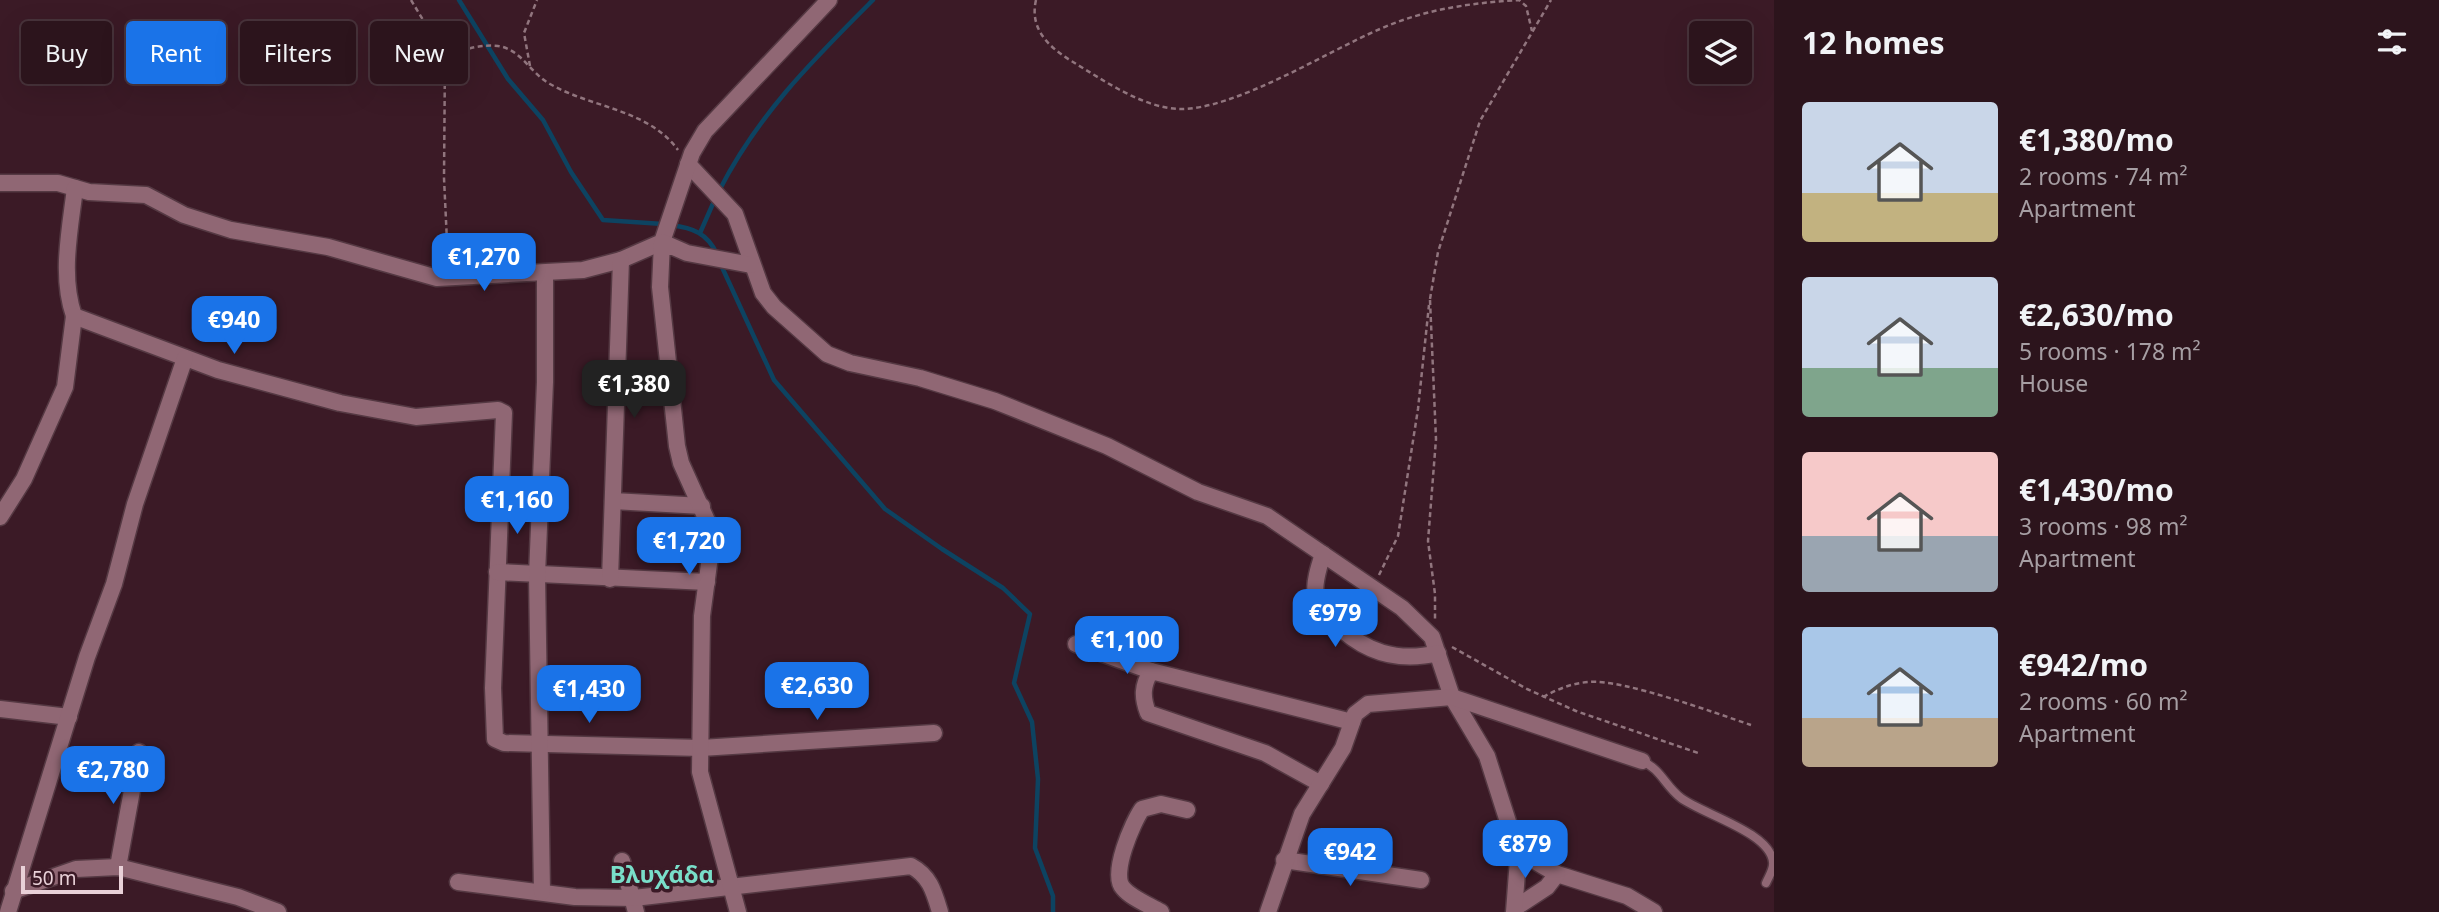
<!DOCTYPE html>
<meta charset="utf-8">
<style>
body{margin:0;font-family:"Noto Sans",sans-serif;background:#341d25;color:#f1f3f6;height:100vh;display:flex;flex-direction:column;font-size:26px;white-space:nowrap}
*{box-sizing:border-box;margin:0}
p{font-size:23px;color:#a69ea3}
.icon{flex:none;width:38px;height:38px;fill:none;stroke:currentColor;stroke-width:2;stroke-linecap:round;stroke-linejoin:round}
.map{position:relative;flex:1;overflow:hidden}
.panel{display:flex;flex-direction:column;background:#2c141c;width:665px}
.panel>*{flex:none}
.top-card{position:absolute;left:21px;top:21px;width:665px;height:63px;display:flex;gap:14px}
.controls{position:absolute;left:1689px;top:21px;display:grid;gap:14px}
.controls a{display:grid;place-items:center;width:63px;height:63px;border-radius:7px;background:#2c141c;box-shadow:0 7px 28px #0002,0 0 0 2px #48333b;font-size:35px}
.scale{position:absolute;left:21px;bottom:18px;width:102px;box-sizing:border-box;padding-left:7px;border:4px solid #e9d1d8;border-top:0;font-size:19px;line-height:24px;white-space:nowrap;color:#e9d1d8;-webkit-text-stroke:5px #3b1a26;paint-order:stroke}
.price{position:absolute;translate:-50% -60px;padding:0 16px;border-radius:14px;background:#1a73e8;color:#fff;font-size:23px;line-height:46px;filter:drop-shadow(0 2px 4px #0008)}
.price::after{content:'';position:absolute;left:50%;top:42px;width:21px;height:16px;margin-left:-10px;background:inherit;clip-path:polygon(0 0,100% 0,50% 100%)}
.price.active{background:#222;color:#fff}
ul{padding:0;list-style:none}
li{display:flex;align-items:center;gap:21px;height:175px;padding:0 28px}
li span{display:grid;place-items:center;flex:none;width:196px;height:140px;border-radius:7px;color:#555}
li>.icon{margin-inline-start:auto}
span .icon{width:84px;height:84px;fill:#fffc;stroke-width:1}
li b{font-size:30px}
h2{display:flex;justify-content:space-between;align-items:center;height:84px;padding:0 28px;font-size:30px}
.tag{padding:0 24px;border-radius:7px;background:#2c141c;box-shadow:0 7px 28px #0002,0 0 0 2px #48333b;font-size:24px;line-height:63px}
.tag.active{background:#1a73e8;color:#fff}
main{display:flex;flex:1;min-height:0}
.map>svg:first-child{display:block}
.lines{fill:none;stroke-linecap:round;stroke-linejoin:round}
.stream{stroke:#0d4361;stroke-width:4.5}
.lane-casing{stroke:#553943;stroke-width:11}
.street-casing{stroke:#553943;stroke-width:19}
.path{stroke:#91757e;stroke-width:2.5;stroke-dasharray:5 3.5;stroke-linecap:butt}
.lane{stroke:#906774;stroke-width:8}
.street{stroke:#906774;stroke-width:16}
.labels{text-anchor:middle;stroke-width:7;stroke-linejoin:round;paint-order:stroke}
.quarter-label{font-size:24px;font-weight:bold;fill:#79dec9;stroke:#3b1a26}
</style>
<main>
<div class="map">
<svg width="1774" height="912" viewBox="0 0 1774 912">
<rect width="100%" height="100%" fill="#3b1a26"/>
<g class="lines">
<!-- stream -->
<g class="stream">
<polyline points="459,0 508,79 543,120 571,172 603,220 663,224"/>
<path d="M719,191c39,-77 94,-131 154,-191"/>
<path d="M671,225c22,3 36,8 46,29"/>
<polyline points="700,233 715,199"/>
<polyline points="721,265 774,380 885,509 942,549 1003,588 1030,614 1014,683 1032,722 1038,779 1035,848 1053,896 1053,912"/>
</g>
<defs>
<path id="lane" d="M1642,761c19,8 23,25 39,37 21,16 89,34 92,64 1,7 -4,14 -7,21"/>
<g id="street">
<polyline points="688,164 735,214 763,293 774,307 827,354 850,363 920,378 995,401 1107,446 1198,492 1267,516 1402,608 1432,637 1452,697 1487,756 1510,828 1519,846 1538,863 1557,874 1627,896 1654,912"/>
<polyline points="0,183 58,183 89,192 146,195 184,215 231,230 328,247 437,278 583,270 621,260 662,242 692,153 705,131 829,0"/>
<path d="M75,188c-5,42 -15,87 -1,128l144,54 122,33 76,14 82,-7 6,3 -11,275 2,51 9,4 197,5 233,-15"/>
<polyline points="613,501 702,506"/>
<polyline points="0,517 24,479 65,387 74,316"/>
<path d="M1323,554c-4,12 -10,30 -7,43 2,10 12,19 19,26 29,29 62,40 103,30"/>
<polyline points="497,572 707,582"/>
<polyline points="610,579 621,260"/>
<polyline points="1076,644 1151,671"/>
<polyline points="0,709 69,717"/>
<path d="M1321,784l-56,-31 -117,-40c-6,-16 -6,-27 3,-42l201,51"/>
<polyline points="1284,860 1421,880"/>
<polyline points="622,861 636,912"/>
<polyline points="118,867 139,752"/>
<path d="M458,882l117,15 59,1 277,-32c19,10 23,26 29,46"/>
<polyline points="13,891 76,869 118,867 238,897 278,912"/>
<polyline points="542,892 537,575 545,382 545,274"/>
<polyline points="1515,908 1547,887 1557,874"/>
<polyline points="8,912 87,657 114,584 135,504 185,358"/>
<polyline points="738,912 700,772 702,616 713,534 681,463 677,446 660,287 662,242 687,253 751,265"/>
<path d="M1161,912c-12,-7 -30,-14 -38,-24 -13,-14 10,-66 19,-79l19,-5 26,6"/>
<polyline points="1268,912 1302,814 1343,748 1355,714 1368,704 1452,697 1642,761"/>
<polyline points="1514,912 1519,846"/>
</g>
</defs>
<!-- lane casing -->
<use href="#lane" class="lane-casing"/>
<!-- street casing -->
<use href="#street" class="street-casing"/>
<!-- path -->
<g class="path">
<polyline points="411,0 445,56 444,178 448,263"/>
<path d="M1036,0c-7,30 14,48 37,62 30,18 70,46 106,47 56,1 147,-57 201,-80 45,-20 91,-26 139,-29l7,6 6,25"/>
<path d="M445,56c17,-6 35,-12 53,-10 23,3 33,28 52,38 42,24 98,25 128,66"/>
<polyline points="530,66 524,33 537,0"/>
<polyline points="1430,299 1438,252 1480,121 1551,0"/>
<polyline points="1430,300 1436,439 1428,541 1435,594 1435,621"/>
<polyline points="1379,575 1398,536 1418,409 1429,305"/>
<polyline points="1452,647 1527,689 1576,711 1701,754"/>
<path d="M1543,697c15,-8 29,-14 46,-15 34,-3 126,31 162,43"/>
</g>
<!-- lane -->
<use href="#lane" class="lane"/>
<!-- street -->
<use href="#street" class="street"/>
</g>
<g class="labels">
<!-- quarter labels -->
<g class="quarter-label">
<text x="662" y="883">Βλυχάδα</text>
</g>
</g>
</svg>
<div class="controls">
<a><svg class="icon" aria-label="layers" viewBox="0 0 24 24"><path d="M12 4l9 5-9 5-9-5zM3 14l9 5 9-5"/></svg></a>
</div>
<div class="scale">50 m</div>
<b class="price" style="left:484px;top:293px">€1,270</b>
<b class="price" style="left:234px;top:356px">€940</b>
<b class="price active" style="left:634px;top:420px">€1,380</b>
<b class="price" style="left:517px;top:536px">€1,160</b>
<b class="price" style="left:689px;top:577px">€1,720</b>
<b class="price" style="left:1335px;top:649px">€979</b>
<b class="price" style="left:1127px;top:676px">€1,100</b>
<b class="price" style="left:817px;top:722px">€2,630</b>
<b class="price" style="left:589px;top:725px">€1,430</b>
<b class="price" style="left:113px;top:806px">€2,780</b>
<b class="price" style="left:1525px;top:880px">€879</b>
<b class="price" style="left:1350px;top:888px">€942</b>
<div class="top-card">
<a class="tag">Buy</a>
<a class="tag active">Rent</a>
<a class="tag">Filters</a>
<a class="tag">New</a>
</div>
</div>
<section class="panel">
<h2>12 homes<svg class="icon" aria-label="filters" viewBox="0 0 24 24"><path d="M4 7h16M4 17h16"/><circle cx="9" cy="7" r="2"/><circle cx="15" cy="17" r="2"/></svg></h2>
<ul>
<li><span style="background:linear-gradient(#c9d6e8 65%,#c2b280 0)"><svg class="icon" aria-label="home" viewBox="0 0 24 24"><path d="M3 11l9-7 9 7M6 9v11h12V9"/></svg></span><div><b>€1,380/mo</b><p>2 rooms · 74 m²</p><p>Apartment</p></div></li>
<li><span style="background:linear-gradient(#c9d6e8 65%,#7fa58c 0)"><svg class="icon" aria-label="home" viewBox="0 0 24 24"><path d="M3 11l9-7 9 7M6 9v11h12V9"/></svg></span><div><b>€2,630/mo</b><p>5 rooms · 178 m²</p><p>House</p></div></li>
<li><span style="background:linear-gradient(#f6c9c9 60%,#9aa5b1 0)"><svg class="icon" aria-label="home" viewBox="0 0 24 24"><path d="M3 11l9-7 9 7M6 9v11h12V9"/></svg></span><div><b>€1,430/mo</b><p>3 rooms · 98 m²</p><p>Apartment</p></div></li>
<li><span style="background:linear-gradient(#a9c7e8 65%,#b9a48a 0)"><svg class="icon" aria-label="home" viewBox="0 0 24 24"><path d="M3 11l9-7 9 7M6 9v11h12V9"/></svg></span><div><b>€942/mo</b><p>2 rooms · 60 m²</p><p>Apartment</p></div></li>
</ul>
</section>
</main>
